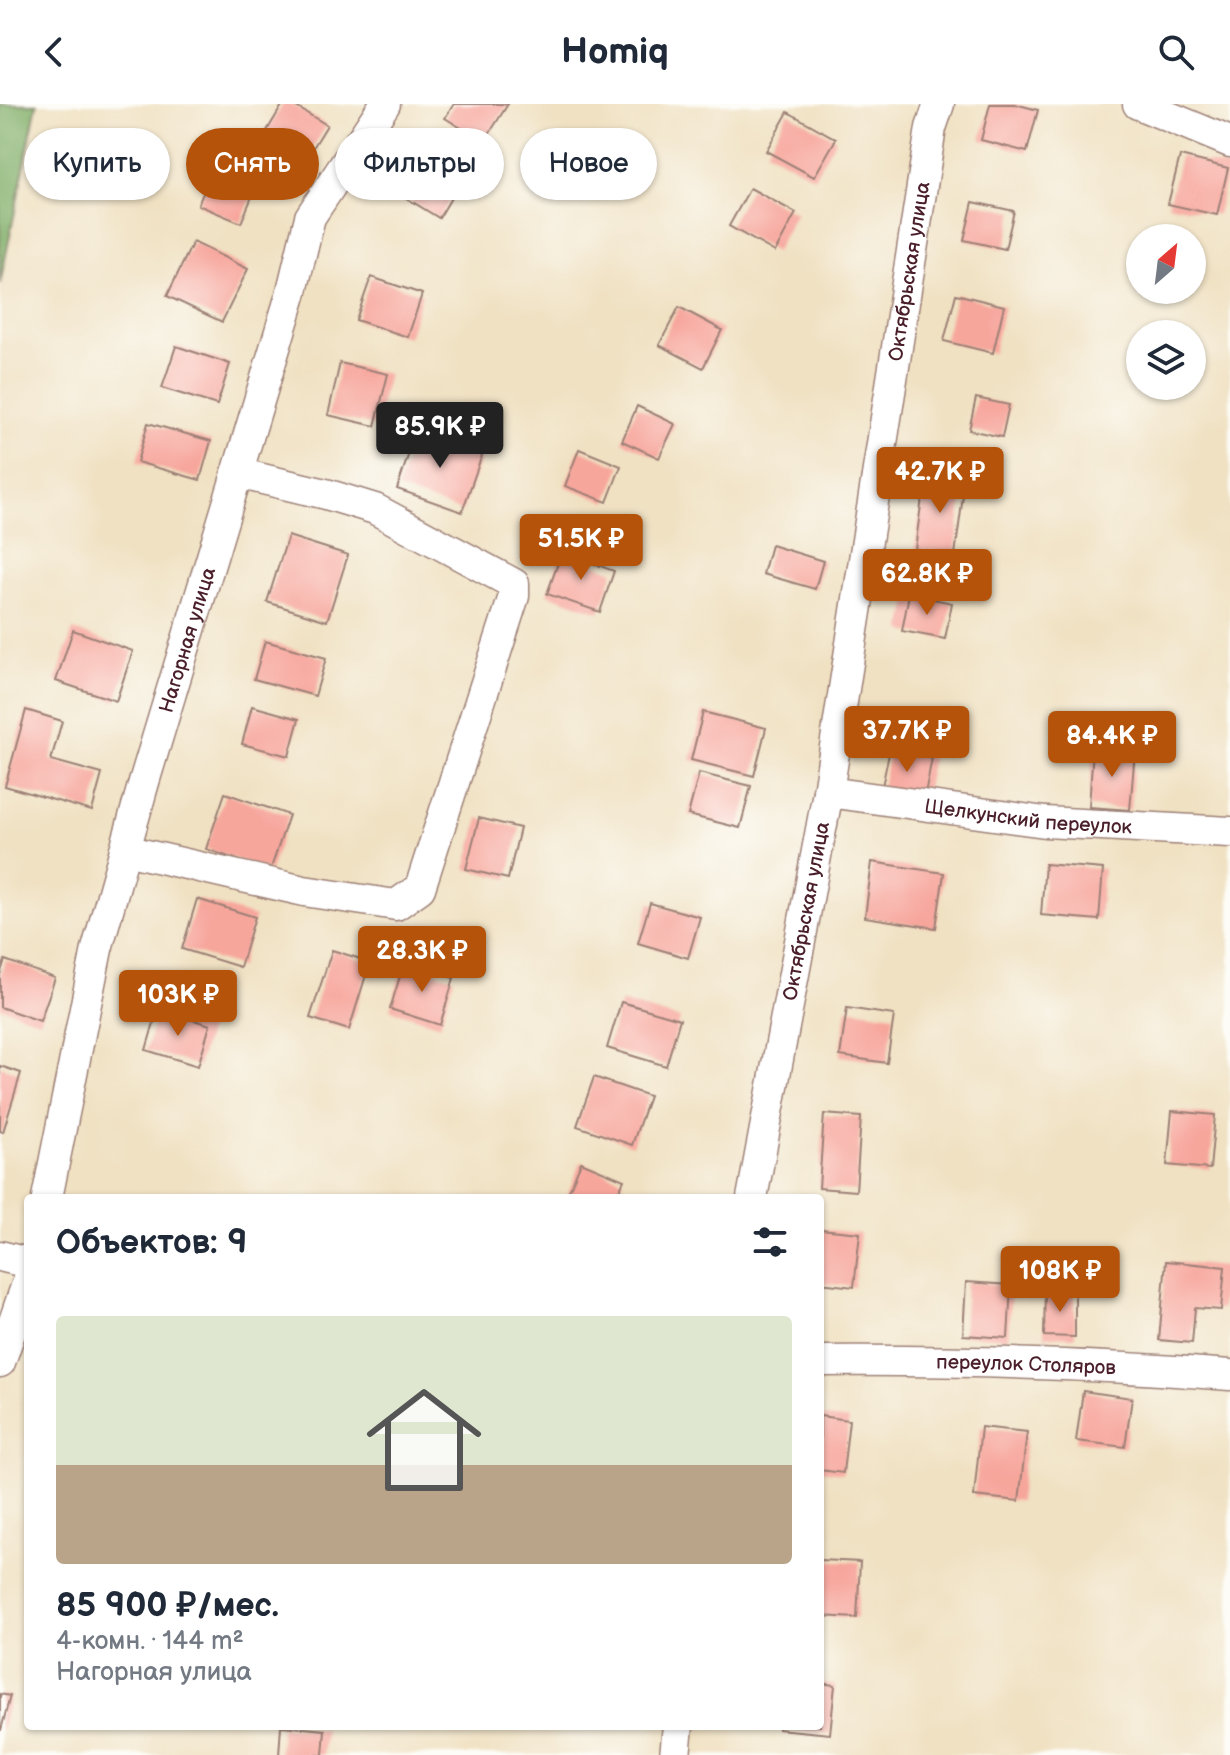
<!DOCTYPE html>
<html lang="ru">
<meta charset="utf-8">
<style>
body{margin:0;font-family:"Balsamiq Sans",sans-serif;background:#f6f6f7;color:#1f2937;height:100vh;display:flex;flex-direction:column;font-size:30px;white-space:nowrap}
*{box-sizing:border-box;margin:0}
p{font-size:26px;color:#747a83}
.icon{flex:none;width:44px;height:44px;fill:none;stroke:currentColor;stroke-width:2;stroke-linecap:round;stroke-linejoin:round}
.map{position:relative;flex:1;overflow:hidden}
.side{position:absolute;left:24px;top:1090px;width:800px;height:536px;display:flex;flex-direction:column;background:#fff;border-radius:8px;box-shadow:0 2px 6px #0004}
.side>*{flex:none}
.guide{position:absolute;left:24px;top:24px;width:800px;height:72px;display:flex;gap:16px}
.needle{width:52px;rotate:28deg}
.fabs{position:absolute;left:1126px;top:120px;display:grid;gap:16px}
.fabs a{display:grid;place-items:center;width:80px;height:80px;border-radius:50%;background:#fff;box-shadow:0 2px 6px #0004;font-size:40px}
.price{position:absolute;translate:-50% -68px;padding:0 18px;border-radius:8px;background:#b45309;color:#fff;font-size:26px;line-height:52px;filter:drop-shadow(0 2px 4px #0008)}
.price::after{content:'';position:absolute;left:50%;top:48px;width:24px;height:18px;margin-left:-12px;background:inherit;clip-path:polygon(0 0,100% 0,50% 100%)}
.price.on{background:#222;color:#fff}
ul{padding:0;list-style:none}
li{display:grid;align-content:center;gap:16px;height:424px;padding:0 32px}
li+li{border-top:2px solid #e0e1e3}
li span{display:grid;place-items:center;height:248px;border-radius:8px;color:#555}
li>.icon{margin-inline-start:auto}
span .icon{width:144px;height:144px;fill:#fffc;stroke-width:1}
li b{font-size:34px}
h2{display:flex;justify-content:space-between;align-items:center;height:96px;padding:0 32px;font-size:34px}
.tag{padding:0 28px;border-radius:36px;background:#fff;box-shadow:0 2px 6px #0004;font-size:28px;line-height:72px}
.tag.on{background:#b45309;color:#fff}
header{display:flex;justify-content:space-between;align-items:center;height:104px;padding:0 32px;background:#fff;font-size:36px;font-weight:700}
.map>svg:first-child{display:block}
.forest{fill:#80ae67;stroke:#656649;stroke-width:2}
.building{fill:#f7a69c}
.lines{fill:none;stroke-linecap:round;stroke-linejoin:round}
.minor-casing{stroke:#9d8076;stroke-width:33}
.minor{stroke:#fff;stroke-width:30}
.labels{text-anchor:middle;stroke-width:6;stroke-linejoin:round;paint-order:stroke}
.street-label{font-size:20px;fill:#4a1f2b;stroke:#fdfcf7}
</style>
<header><svg class="icon" aria-label="back" viewBox="0 0 24 24"><path d="M15 5l-7 7 7 7"/></svg>Homiq<svg class="icon" aria-label="search" viewBox="0 0 24 24"><circle cx="10" cy="10" r="6"/><path d="M15 15l6 6"/></svg></header>
<div class="map">
<svg width="1230" height="1651" viewBox="0 0 1230 1651">
<rect width="100%" height="100%" fill="#fdfcf7"/>
<filter id="ink" filterUnits="userSpaceOnUse"><feTurbulence type="fractalNoise" baseFrequency=".0125" numOctaves="2"/><feDisplacementMap in="SourceGraphic" scale="16" xChannelSelector="R" yChannelSelector="G"/><feConvolveMatrix kernelMatrix="1 2 1 2 8 2 1 2 1" color-interpolation-filters="sRGB"/></filter>
<filter id="wash" filterUnits="userSpaceOnUse"><feTurbulence type="fractalNoise" baseFrequency=".006" numOctaves="4" result="noise"/><feDisplacementMap in="SourceGraphic" scale="32" xChannelSelector="R" yChannelSelector="G"/><feGaussianBlur stdDeviation="1.8" result="paint"/><feColorMatrix in="noise" values="0 0 0 0 0 0 0 0 0 0 0 0 0 0 0 0 0 1.4 0 .05"/><feComposite in="paint" operator="in"/></filter>
<g filter="url(#wash)">
<rect width="100%" height="100%" fill="#f0e1c2"/>
<!-- forest -->
<polygon class="forest" points="0,0 37,0 0,180"/>
<g id="blocks">
<!-- building -->
<g class="building">
<polygon points="283,0 291,0 327,21 300,65 259,40"/>
<polygon points="454,0 508,0 484,38 445,14"/>
<polygon points="990,0 1015,0 1038,6 1027,48 981,36"/>
<polygon points="788,8 836,35 814,73 766,47"/>
<polygon points="423,47 464,72 439,114 398,89"/>
<polygon points="219,51 262,69 241,119 198,101"/>
<polygon points="1180,52 1228,64 1217,111 1168,100"/>
<polygon points="750,84 796,109 775,148 729,122"/>
<polygon points="973,98 1014,107 1005,145 964,136"/>
<polygon points="193,138 248,165 222,218 167,192"/>
<polygon points="371,173 422,190 408,233 356,216"/>
<polygon points="956,190 1004,202 993,249 944,237"/>
<polygon points="679,203 722,226 703,264 659,241"/>
<polygon points="176,242 230,260 217,301 162,284"/>
<polygon points="340,259 388,270 375,322 328,311"/>
<polygon points="976,294 1009,301 1002,333 969,326"/>
<polygon points="637,302 675,320 659,354 622,337"/>
<polygon points="148,319 211,337 200,376 137,358"/>
<polygon points="417,325 483,348 462,408 397,385"/>
<polygon points="579,345 621,362 607,398 565,382"/>
<polygon points="925,372 965,377 955,451 915,445"/>
<polygon points="288,432 348,451 327,517 267,498"/>
<polygon points="771,441 823,457 815,485 763,470"/>
<polygon points="562,448 614,467 600,508 547,490"/>
<polygon points="909,490 952,499 945,535 902,527"/>
<polygon points="73,526 133,547 116,597 56,577"/>
<polygon points="265,537 326,554 315,592 254,575"/>
<polygon points="252,602 299,615 289,652 242,640"/>
<polygon points="26,606 62,617 51,656 102,670 92,707 5,682"/>
<polygon points="703,608 766,624 754,672 691,656"/>
<polygon points="1093,644 1135,647 1130,706 1089,703"/>
<polygon points="890,645 932,654 924,695 881,687"/>
<polygon points="699,669 751,682 740,724 688,711"/>
<polygon points="225,689 289,711 270,767 206,745"/>
<polygon points="479,714 520,724 508,775 466,765"/>
<polygon points="872,758 944,769 936,824 865,813"/>
<polygon points="1045,760 1103,765 1099,816 1041,811"/>
<polygon points="197,795 255,813 240,863 182,845"/>
<polygon points="650,799 700,813 688,854 638,839"/>
<polygon points="332,846 370,858 349,926 310,914"/>
<polygon points="5,856 55,874 40,917 0,903 0,871"/>
<polygon points="404,859 454,874 440,921 390,905"/>
<polygon points="621,898 680,915 666,962 607,944"/>
<polygon points="847,904 894,911 887,959 840,952"/>
<polygon points="158,905 210,921 198,962 146,946"/>
<polygon points="0,962 21,969 3,1028 0,1027"/>
<polygon points="594,973 649,992 632,1041 577,1022"/>
<polygon points="1172,1007 1215,1011 1210,1065 1167,1061"/>
<polygon points="824,1010 861,1013 856,1087 819,1084"/>
<polygon points="581,1058 624,1076 616,1094 566,1094"/>
<polygon points="820,1125 860,1129 854,1183 820,1179"/>
<polygon points="1166,1157 1225,1163 1221,1206 1195,1204 1192,1239 1159,1236"/>
<polygon points="966,1178 1011,1181 1008,1234 963,1231"/>
<polygon points="1045,1187 1075,1188 1075,1233 1044,1232"/>
<polygon points="1083,1287 1132,1294 1125,1343 1076,1337"/>
<polygon points="820,1312 849,1316 843,1369 820,1366"/>
<polygon points="981,1323 1027,1328 1019,1397 974,1392"/>
<polygon points="820,1456 860,1458 857,1514 820,1512"/>
<polygon points="820,1579 835,1581 830,1630 778,1625 778,1622 820,1622"/>
<polygon points="0,1590 10,1592 1,1626 0,1626"/>
<polygon points="281,1622 325,1626 323,1651 279,1651"/>
</g>
</g>
</g>
<g filter="url(#ink)">
<use href="#blocks" fill-opacity="0" stroke="#9d8076" stroke-width="2"/>
<g class="lines">
<defs>
<g id="minor">
<polyline points="1138,0 1230,38"/>
<path id="s1" d="M828,688l217,30 185,10"/>
<polyline points="125,746 304,787 396,801 420,784 514,492 514,480 375,405 326,390 237,369"/>
<path id="s2" d="M47,1094l50,-249 47,-167 147,-487 19,-78 75,-113"/>
<path id="s3" d="M752,1094l76,-406 103,-664 8,-24"/>
<polyline points="0,1152 28,1159"/>
<path id="s4" d="M820,1257c137,-1 274,3 410,14"/>
<polyline points="0,1258 28,1177"/>
<polyline points="675,1651 678,1622"/>
</g>
</defs>
<!-- minor casing -->
<use href="#minor" class="minor-casing"/>
<!-- minor -->
<use href="#minor" class="minor"/>
</g>
</g>
<g class="labels">
<!-- street labels -->
<g class="street-label">
<text dy="7" stroke="none"><textPath href="#s3" startOffset="940">Октябрьская улица</textPath></text>
<text dy="7" stroke="none"><textPath href="#s2" startOffset="576">Нагорная улица</textPath></text>
<text dy="7" stroke="none"><textPath href="#s1" startOffset="202">Щелкунский переулок</textPath></text>
<text dy="7" stroke="none"><textPath href="#s3" startOffset="292">Октябрьская улица</textPath></text>
<text dy="7" stroke="none"><textPath href="#s4" startOffset="206">переулок Столяров</textPath></text>
</g>
</g>
</svg>
<div class="fabs">
<a><svg class="needle" viewBox="-14 -14 28 28"><path d="M0-13l5 13h-10z" fill="#e53935"/><path d="M0 13l5-13h-10z" fill="#747a83"/></svg></a>
<a><svg class="icon" aria-label="layers" viewBox="0 0 24 24"><path d="M12 4l9 5-9 5-9-5zM3 14l9 5 9-5"/></svg></a>
</div>
<b class="price on" style="left:440px;top:366px">85.9K ₽</b>
<b class="price" style="left:940px;top:411px">42.7K ₽</b>
<b class="price" style="left:581px;top:478px">51.5K ₽</b>
<b class="price" style="left:927px;top:513px">62.8K ₽</b>
<b class="price" style="left:907px;top:670px">37.7K ₽</b>
<b class="price" style="left:1112px;top:675px">84.4K ₽</b>
<b class="price" style="left:422px;top:890px">28.3K ₽</b>
<b class="price" style="left:178px;top:934px">103K ₽</b>
<b class="price" style="left:1060px;top:1210px">108K ₽</b>
<div class="guide">
<a class="tag">Купить</a>
<a class="tag on">Снять</a>
<a class="tag">Фильтры</a>
<a class="tag">Новое</a>
</div>
<section class="side">
<h2>Объектов: 9<svg class="icon" aria-label="filters" viewBox="0 0 24 24"><path d="M4 7h16M4 17h16"/><circle cx="9" cy="7" r="2"/><circle cx="15" cy="17" r="2"/></svg></h2>
<ul>
<li><span style="background:linear-gradient(#dfe7d0 60%,#b9a48a 0)"><svg class="icon" aria-label="home" viewBox="0 0 24 24"><path d="M3 11l9-7 9 7M6 9v11h12V9"/></svg></span><div><b>85 900 ₽/мес.</b><p>4-комн. · 144 m²</p><p>Нагорная улица</p></div></li>
</ul>
</section>
</div>
